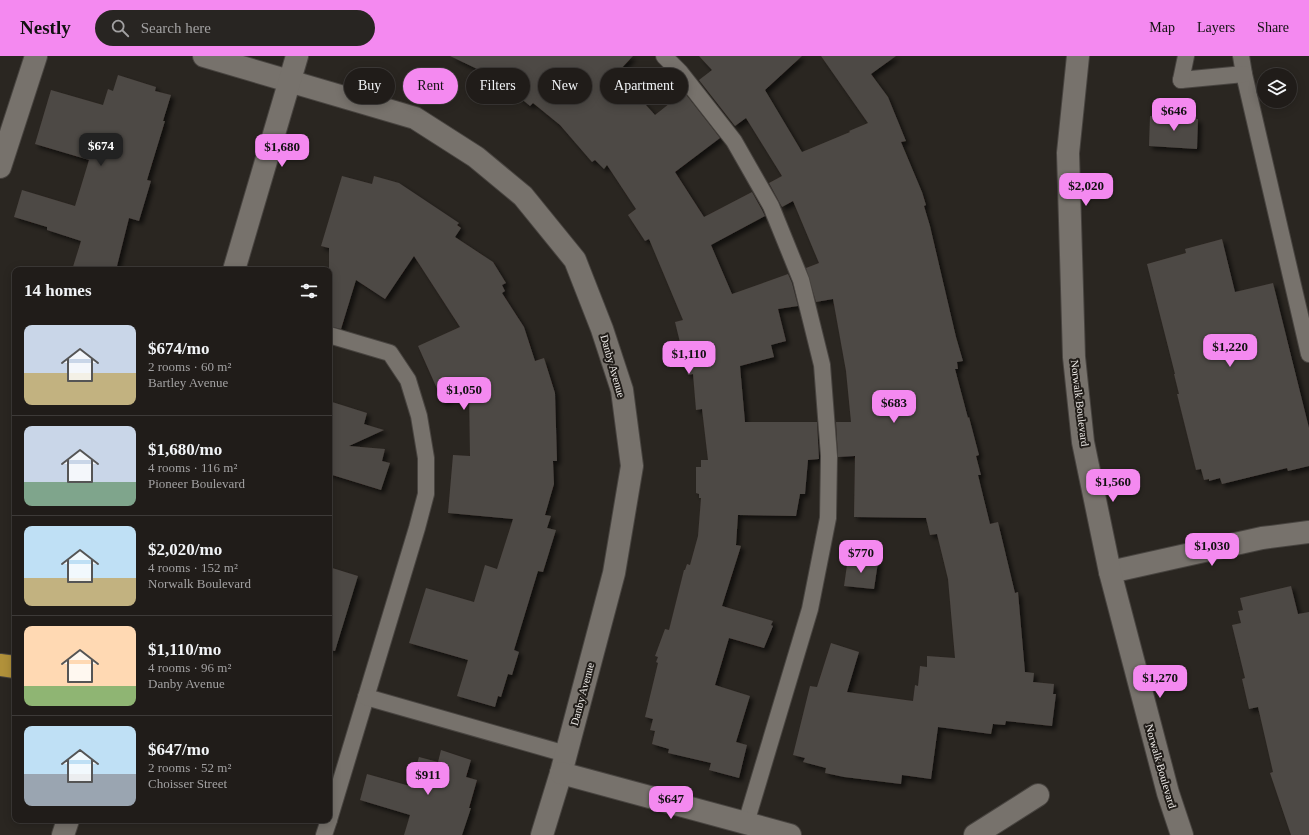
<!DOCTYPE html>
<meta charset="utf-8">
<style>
body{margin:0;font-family:Georgia,serif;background:#282522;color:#f1f3f6;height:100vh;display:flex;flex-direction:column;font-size:15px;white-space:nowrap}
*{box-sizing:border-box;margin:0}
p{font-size:13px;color:#a2a1a2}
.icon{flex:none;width:22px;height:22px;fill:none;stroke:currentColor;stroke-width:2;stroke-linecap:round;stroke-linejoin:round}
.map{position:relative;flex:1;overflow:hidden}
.side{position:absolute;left:12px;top:211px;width:320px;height:556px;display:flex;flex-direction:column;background:#201c19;border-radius:8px;box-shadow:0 2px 10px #0003,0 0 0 1px #3d3a38}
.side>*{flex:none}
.hud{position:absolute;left:344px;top:12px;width:380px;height:36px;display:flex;gap:8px}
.buttons{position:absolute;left:1257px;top:12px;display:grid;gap:8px}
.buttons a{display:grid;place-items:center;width:40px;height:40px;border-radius:50%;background:#201c19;box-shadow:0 2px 10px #0003,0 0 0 1px #3d3a38;font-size:20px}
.price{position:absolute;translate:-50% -34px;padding:0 9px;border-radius:8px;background:#f489f0;color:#111;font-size:13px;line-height:26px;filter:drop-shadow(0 1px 2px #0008)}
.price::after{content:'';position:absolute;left:50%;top:24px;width:12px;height:9px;margin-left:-6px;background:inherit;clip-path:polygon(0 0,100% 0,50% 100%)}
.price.on{background:#222;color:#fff}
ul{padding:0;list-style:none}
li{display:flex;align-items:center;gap:12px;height:100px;padding:0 12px}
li+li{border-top:1px solid #3d3a38}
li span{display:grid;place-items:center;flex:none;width:112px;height:80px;border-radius:8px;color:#555}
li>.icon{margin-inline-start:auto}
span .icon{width:48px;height:48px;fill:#fffc;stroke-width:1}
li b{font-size:17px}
h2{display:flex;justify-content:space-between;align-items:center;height:48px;padding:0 12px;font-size:17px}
.tag{padding:0 14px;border-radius:18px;background:#201c19;box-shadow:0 2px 10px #0003,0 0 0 1px #3d3a38;font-size:14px;line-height:36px}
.tag.on{background:#f489f0;color:#111}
header{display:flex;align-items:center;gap:24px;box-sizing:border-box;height:56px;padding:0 20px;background:#f489f0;color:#111}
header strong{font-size:19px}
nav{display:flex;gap:22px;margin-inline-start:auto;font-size:14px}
.search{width:280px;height:36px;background:#282522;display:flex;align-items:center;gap:10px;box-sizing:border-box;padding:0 14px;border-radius:22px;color:#a2a1a2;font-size:15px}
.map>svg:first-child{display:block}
.building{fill:#4e4844;filter:url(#shadow)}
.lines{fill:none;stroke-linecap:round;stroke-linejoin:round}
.service-casing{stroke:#484440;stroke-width:18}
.minor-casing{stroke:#484440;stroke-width:24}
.secondary-casing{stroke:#484440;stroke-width:24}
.motorway-casing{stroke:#484440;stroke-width:24}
.service{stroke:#77726c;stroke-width:16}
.minor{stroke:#77726c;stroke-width:22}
.secondary{stroke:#77726c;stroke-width:22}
.motorway{stroke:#b1913a;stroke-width:22}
.labels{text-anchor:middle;stroke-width:4;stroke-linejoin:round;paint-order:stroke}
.street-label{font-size:11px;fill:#eeebe8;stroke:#201c18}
</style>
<header>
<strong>Nestly</strong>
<div class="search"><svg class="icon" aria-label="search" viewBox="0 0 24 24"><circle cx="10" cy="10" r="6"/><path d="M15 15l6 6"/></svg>Search here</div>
<nav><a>Map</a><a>Layers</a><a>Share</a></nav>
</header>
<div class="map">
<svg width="1309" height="779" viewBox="0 0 1309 779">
<defs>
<filter id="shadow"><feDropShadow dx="3.5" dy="3.5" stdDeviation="2" flood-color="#0009"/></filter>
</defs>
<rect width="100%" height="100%" fill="#2a2621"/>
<!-- building -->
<g class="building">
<polygon points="450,0 633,0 617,17 655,59 684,36 720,82 675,116 704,161 752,136 762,154 765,160 711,189 732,238 788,218 792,227 798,250 778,253 786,285 771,289 774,301 740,310 745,366 817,366 819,403 808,404 805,438 800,438 796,460 738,459 736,489 741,490 722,550 773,565 771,569 773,570 764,592 729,582 715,629 750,640 736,686 747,689 739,722 709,714 711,707 668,697 669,693 652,688 655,675 650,674 653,663 645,661 658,607 656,606 658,601 655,600 665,573 669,574 684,514 685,514 687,508 690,509 698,480 701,442 699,442 699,438 696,437 696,411 701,411 701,404 708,404 702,353 696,354 693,318 688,319 675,266 683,264 649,183 645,185 628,159 636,153 607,109 604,113 595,104 592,106 560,69 533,47 530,50 496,22"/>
<polygon points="699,0 802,0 765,34 802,96 850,76 849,75 868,67 821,0 896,0 871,18 888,41 906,85 901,86 922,136 926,149 924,150 930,170 956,281 963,305 957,306 958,313 955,313 968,362 969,361 979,399 976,400 981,419 978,419 990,468 998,466 1015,537 1018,536 1025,616 1034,617 1033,626 1054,628 1053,638 1056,638 1052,670 1006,665 1005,669 993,668 991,678 938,671 931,723 902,719 901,728 844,721 825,717 826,712 803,706 805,702 793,699 810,630 817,631 831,587 859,596 847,636 913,645 915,629 918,630 920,610 927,611 927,600 955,602 948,523 937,478 930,479 926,462 854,461 855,400 838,401 836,366 851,366 846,315 833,243 816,246 806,212 819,207 793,145 782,151 769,127 782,120 746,62 735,70 699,24 712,14"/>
<polygon points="118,19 156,31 155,35 171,39 163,65 165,65 147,124 151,125 139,165 129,162 116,214 72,214 81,185 47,174 47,171 14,161 22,134 75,150 89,104 35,88 51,34 103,49 108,33 113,35"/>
<polygon points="1150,60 1198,63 1197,93 1149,90"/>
<polygon points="342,120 372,128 374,120 399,127 459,167 457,169 461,172 455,181 493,206 506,227 502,229 505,235 502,237 524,271 535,305 544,302 555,337 557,405 553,405 554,428 545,459 551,460 547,472 556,474 543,516 538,515 514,594 519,596 512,619 508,618 501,641 498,640 495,651 457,640 468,604 409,587 426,532 474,546 485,509 497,513 513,463 448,457 453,399 470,400 469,334 443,346 418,290 460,271 414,200 385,243 356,224 341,273 329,270 329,192 321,190"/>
<polygon points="1222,183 1235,236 1273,227 1309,372 1309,410 1288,415 1287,412 1222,428 1220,422 1209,425 1209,423 1204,424 1201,413 1196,414 1177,338 1179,338 1174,318 1175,318 1147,208 1186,197 1185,193"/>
<polygon points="329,345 367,357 364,368 384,374 349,390 385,393 382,405 390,407 381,434 329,418"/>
<polygon points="848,502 878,506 874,533 844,530"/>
<polygon points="329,511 358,520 335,595 329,594"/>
<polygon points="1291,530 1298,558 1309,556 1309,779 1291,779 1270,717 1273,716 1258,651 1249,653 1242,623 1245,622 1232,569 1241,567 1238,555 1243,554 1240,542"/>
<polygon points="441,694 471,704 466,721 477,724 469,752 471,752 462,779 404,779 410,759 360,744 367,718 410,730 419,701 438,706"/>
</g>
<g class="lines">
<defs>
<g id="service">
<polyline points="664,0 680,16 734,85 771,150 801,224 822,309 829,400 828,462 810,553 746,767"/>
<polyline points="1241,0 1244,18 1309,298"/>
<polyline points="1181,24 1244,18"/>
<polyline points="1181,24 1186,0"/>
<polyline points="329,279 390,297 408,324 419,360 426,402 426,438 417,472 329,764"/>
<polyline points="366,641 566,698"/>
<polyline points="324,779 329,764"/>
</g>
<g id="minor">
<polyline points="204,0 415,62 476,101 523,140 575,204 602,273 622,334 632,410 614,517 561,717 542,779"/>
<polyline points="0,111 36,0"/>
<polyline points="1110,516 1262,482 1309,476"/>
<polyline points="561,717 790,779"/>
<polyline points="975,779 1038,739"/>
</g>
<g id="secondary">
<polyline points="1078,0 1068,97 1074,301 1083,386 1110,516 1168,737 1182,779"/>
<polyline points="234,214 297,0"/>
<polyline points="63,779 68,764"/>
</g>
<polyline id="motorway" points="0,609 15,611"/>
</defs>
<!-- service casing -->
<use href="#service" class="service-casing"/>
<!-- minor casing -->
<use href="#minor" class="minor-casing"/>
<!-- secondary casing -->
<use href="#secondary" class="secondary-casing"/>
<!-- motorway casing -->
<use href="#motorway" class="motorway-casing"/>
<!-- service -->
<use href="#service" class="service"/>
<!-- minor -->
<use href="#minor" class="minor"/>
<!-- secondary -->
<use href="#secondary" class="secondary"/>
<!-- motorway -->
<use href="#motorway" class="motorway"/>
</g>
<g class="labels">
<!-- street labels -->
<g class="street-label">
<text transform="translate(613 310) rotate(74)" y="4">Danby Avenue</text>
<text transform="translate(1080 347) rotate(83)" y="4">Norwalk Boulevard</text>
<text transform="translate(582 638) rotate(-75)" y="4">Danby Avenue</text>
<text transform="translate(1161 710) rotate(74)" y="4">Norwalk Boulevard</text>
</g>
</g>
</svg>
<div class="buttons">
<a><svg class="icon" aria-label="layers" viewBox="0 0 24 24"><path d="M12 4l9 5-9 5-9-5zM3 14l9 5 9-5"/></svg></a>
</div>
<b class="price" style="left:1174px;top:76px">$646</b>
<b class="price on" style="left:101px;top:111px">$674</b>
<b class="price" style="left:282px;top:112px">$1,680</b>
<b class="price" style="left:1086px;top:151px">$2,020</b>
<b class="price" style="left:1230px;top:312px">$1,220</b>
<b class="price" style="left:689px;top:319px">$1,110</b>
<b class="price" style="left:464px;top:355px">$1,050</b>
<b class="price" style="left:894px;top:368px">$683</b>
<b class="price" style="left:1113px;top:447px">$1,560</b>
<b class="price" style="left:1212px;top:511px">$1,030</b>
<b class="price" style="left:861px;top:518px">$770</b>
<b class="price" style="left:1160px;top:643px">$1,270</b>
<b class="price" style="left:428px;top:740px">$911</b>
<b class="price" style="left:671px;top:764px">$647</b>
<div class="hud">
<a class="tag">Buy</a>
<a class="tag on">Rent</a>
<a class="tag">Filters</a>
<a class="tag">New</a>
<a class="tag">Apartment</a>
</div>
<section class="side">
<h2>14 homes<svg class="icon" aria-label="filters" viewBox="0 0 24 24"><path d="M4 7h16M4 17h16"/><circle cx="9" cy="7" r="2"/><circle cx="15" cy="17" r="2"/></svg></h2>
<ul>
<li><span style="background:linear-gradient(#c9d6e8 60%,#c2b280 0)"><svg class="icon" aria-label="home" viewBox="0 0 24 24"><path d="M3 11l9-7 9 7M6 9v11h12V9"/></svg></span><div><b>$674/mo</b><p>2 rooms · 60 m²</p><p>Bartley Avenue</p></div></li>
<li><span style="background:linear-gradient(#c9d6e8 70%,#7fa58c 0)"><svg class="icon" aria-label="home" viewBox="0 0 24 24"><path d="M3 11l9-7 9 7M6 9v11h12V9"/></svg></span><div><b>$1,680/mo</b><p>4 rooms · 116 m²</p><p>Pioneer Boulevard</p></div></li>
<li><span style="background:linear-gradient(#bfe0f5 65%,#c2b280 0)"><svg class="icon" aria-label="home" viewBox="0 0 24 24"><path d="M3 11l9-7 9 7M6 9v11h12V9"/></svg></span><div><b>$2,020/mo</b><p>4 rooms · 152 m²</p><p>Norwalk Boulevard</p></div></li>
<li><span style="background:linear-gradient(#ffd9b3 75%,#8fb573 0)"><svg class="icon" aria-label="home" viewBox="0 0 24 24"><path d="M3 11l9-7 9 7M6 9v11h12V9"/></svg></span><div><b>$1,110/mo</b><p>4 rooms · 96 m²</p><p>Danby Avenue</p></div></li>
<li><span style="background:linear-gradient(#bfe0f5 60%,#9aa5b1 0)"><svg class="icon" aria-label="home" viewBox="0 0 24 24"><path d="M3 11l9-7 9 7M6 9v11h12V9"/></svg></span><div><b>$647/mo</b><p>2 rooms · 52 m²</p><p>Choisser Street</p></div></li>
</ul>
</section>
</div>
